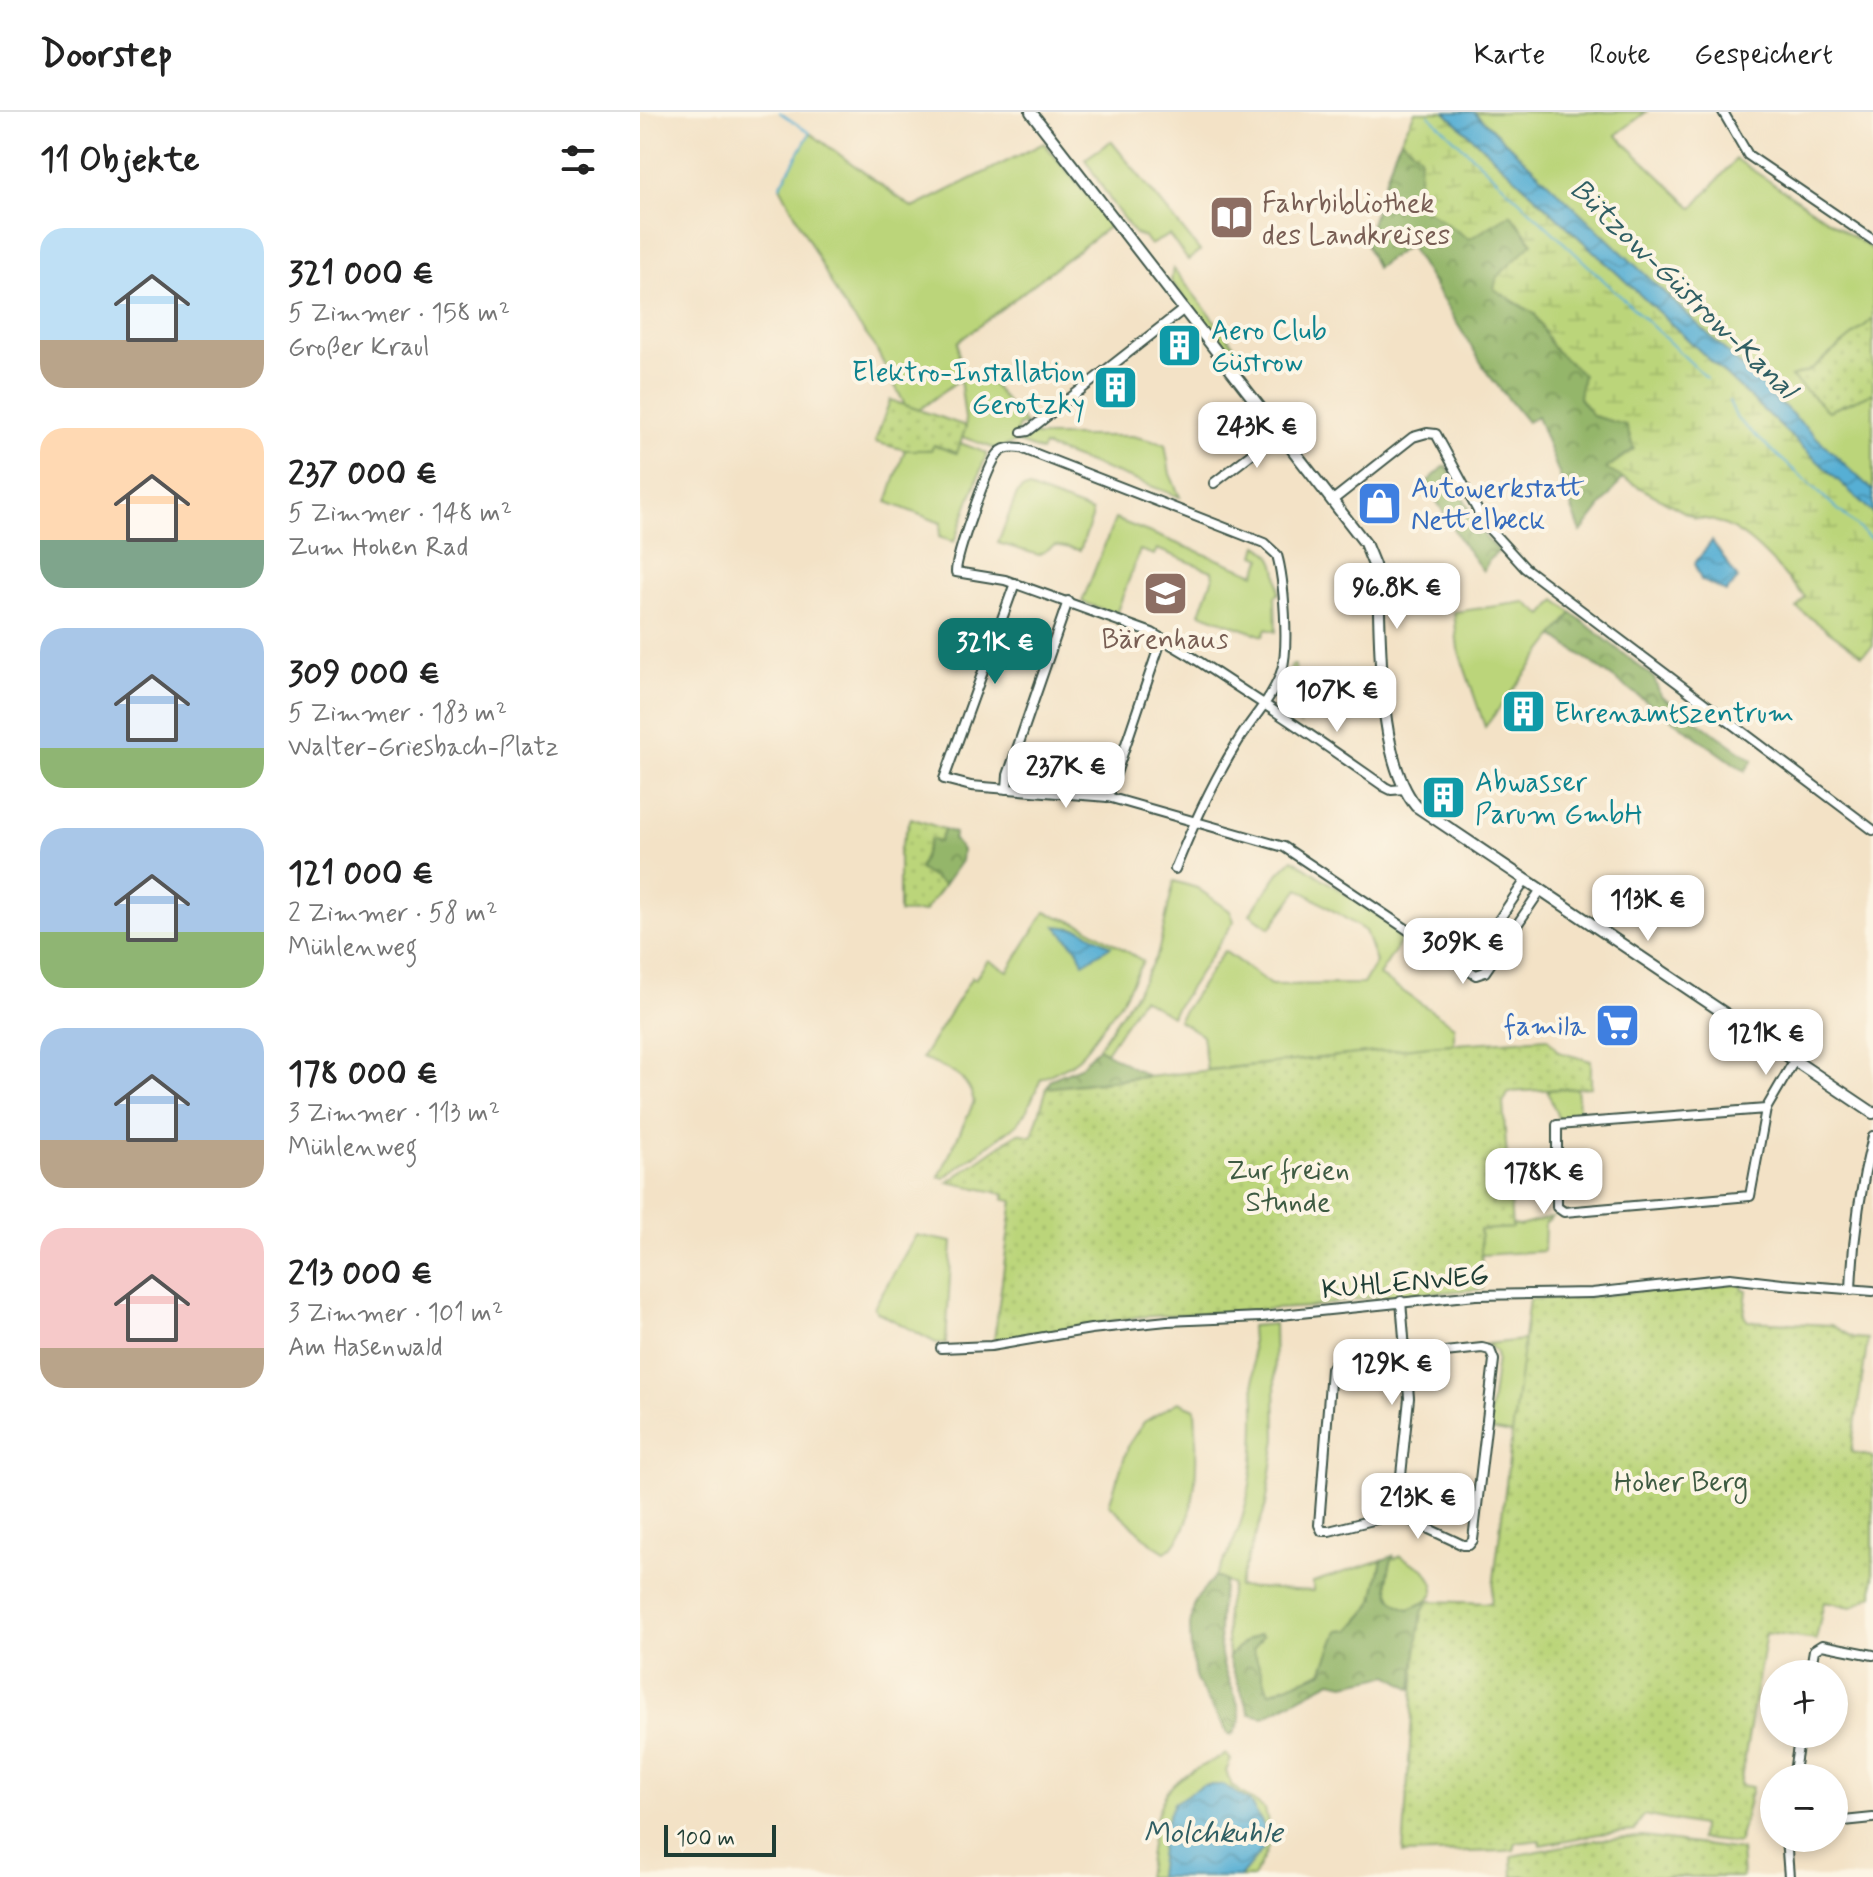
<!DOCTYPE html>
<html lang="de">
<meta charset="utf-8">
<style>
body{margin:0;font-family:Mynerve,sans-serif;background:#f6f6f6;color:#222;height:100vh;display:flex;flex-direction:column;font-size:30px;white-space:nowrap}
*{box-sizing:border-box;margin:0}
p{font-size:26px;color:#767676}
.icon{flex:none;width:44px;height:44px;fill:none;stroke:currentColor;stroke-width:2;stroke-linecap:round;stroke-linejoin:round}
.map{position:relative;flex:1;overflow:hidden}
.panel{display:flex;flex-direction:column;background:#fff;width:640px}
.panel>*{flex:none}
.fabs{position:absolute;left:1120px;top:1548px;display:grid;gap:16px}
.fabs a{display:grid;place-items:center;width:88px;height:88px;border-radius:50%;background:#fff;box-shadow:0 4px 12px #0003;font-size:40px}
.scale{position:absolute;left:24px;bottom:20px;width:112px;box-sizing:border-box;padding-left:8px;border:4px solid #1f3d34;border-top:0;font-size:22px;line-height:28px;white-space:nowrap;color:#1f3d34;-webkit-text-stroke:6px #fcf5e5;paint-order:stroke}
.price{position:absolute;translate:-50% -68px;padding:0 18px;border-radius:16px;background:#fff;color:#222;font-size:26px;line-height:52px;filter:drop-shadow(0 2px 4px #0008)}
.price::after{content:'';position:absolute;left:50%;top:48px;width:24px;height:18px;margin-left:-12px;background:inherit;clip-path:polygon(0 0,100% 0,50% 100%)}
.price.on{background:#0f766e;color:#fff}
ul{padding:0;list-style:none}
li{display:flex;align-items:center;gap:24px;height:200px;padding:0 40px}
li span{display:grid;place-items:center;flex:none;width:224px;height:160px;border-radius:24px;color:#555}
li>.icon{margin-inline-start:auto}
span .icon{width:96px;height:96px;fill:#fffc;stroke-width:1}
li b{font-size:34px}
h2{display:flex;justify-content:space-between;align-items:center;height:96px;padding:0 40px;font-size:34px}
header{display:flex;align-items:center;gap:48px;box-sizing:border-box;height:112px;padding:0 40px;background:#fff;border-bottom:2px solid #e0e0e0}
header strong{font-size:38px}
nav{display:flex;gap:44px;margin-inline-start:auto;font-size:28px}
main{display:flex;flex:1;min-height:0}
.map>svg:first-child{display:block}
.grass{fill:#bbd57a;stroke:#6d8957;stroke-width:2}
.forest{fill:url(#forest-crowns);stroke:#5a7a4f;stroke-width:2}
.wetland{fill:url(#wetland-marsh);stroke:#6d8957;stroke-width:2}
.park{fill:url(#park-dots);stroke:#6d8957;stroke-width:2}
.water{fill:url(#water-waves);stroke:#3b7684;stroke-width:2}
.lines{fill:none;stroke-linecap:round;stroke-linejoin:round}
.stream{stroke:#57afd4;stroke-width:2}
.minor-casing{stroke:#3f564a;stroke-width:12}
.tertiary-casing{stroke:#3f564a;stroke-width:14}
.minor{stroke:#fff;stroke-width:8}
.tertiary{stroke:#fff;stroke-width:10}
.labels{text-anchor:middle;stroke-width:8;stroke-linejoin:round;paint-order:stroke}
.education-label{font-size:28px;fill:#785e54;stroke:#fcf5e5;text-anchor:start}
.culture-label{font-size:28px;fill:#0d838f;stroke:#fcf5e5;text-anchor:start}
.shop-label{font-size:28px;fill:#366cbe;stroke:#fcf5e5;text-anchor:start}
.park-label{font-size:28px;fill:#3e5b42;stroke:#fcf5e5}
.street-label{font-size:28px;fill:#1f3d34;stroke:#fcf5e5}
.water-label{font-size:30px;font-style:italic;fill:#305f64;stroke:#fcf5e5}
</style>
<header>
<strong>Doorstep</strong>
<nav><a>Karte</a><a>Route</a><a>Gespeichert</a></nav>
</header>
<main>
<section class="panel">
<h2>11 Objekte<svg class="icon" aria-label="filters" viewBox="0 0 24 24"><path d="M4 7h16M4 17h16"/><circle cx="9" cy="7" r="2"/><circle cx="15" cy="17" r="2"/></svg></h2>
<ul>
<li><span style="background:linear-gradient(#bfe0f5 70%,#b9a48a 0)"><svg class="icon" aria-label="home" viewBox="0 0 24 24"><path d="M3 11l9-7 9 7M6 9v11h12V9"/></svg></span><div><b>321 000 €</b><p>5 Zimmer · 158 m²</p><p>Großer Kraul</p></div></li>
<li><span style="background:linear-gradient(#ffd9b3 70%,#7fa58c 0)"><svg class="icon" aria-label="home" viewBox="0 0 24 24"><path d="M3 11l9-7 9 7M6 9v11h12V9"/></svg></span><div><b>237 000 €</b><p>5 Zimmer · 148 m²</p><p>Zum Hohen Rad</p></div></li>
<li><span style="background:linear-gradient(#a9c7e8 75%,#8fb573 0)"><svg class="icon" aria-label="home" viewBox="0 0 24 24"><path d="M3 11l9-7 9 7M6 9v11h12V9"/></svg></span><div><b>309 000 €</b><p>5 Zimmer · 183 m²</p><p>Walter-Griesbach-Platz</p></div></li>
<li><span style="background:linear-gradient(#a9c7e8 65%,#8fb573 0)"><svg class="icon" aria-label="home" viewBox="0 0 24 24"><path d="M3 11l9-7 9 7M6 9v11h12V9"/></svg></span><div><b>121 000 €</b><p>2 Zimmer · 58 m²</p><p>Mühlenweg</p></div></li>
<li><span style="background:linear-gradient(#a9c7e8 70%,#b9a48a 0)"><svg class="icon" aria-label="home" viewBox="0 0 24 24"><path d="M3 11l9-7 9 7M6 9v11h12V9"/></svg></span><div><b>178 000 €</b><p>3 Zimmer · 113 m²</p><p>Mühlenweg</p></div></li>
<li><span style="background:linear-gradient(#f6c9c9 75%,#b9a48a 0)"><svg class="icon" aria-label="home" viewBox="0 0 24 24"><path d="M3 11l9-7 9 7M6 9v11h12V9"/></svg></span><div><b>213 000 €</b><p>3 Zimmer · 101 m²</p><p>Am Hasenwald</p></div></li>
</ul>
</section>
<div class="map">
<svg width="1233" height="1765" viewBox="0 0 1233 1765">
<defs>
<pattern id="forest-crowns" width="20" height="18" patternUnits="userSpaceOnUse" patternTransform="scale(2)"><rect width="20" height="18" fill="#94b66a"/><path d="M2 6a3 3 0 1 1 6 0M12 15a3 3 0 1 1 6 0" fill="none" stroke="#789558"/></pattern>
<pattern id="wetland-marsh" width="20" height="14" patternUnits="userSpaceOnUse" patternTransform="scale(2)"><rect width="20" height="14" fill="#bbd57a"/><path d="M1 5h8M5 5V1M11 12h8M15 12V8" fill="none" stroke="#a0b86a"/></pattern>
<pattern id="park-dots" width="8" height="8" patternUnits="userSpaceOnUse" patternTransform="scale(2)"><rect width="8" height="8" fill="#bbd57a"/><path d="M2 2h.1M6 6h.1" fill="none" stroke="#a0b86a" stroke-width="1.8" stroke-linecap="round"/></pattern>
<pattern id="water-waves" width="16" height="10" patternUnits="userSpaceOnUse" patternTransform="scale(2)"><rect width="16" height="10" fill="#57afd4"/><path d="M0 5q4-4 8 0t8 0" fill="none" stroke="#4790ad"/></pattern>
</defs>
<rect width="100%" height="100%" fill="#fcf5e5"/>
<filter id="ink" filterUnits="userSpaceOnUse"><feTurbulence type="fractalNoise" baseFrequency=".0125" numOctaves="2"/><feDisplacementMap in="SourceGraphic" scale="16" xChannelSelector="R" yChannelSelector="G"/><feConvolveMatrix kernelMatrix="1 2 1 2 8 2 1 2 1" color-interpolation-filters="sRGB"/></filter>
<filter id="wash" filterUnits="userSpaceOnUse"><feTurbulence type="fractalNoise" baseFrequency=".006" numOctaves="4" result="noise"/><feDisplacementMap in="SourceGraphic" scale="32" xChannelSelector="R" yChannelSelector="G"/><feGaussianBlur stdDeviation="1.8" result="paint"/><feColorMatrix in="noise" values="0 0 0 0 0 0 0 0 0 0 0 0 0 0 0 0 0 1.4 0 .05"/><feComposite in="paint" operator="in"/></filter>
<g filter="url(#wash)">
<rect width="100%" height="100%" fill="#f3e2c6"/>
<!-- grass -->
<g class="grass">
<polygon points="834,0 1006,0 976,23 1053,96 1096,47 1233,138 1233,207 1169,259 1152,265 1188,299 1233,281 1233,379"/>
<polygon points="170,21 273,96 404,31 471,113 318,230 320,266 342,260 387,314 379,313 376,323 387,326 394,318 395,324 492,324 525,332 530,362 540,385 404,334 401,339 377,330 356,337 322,325 326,314 320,267 279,298 265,293 234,233 201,190 140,74"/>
<polygon points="471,29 560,139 548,148 529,123 510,133 504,125 495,122 474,94 445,47"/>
<polygon points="533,156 601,242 605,240 608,245 596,251 531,169"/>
<polygon points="320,331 347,341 314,430 299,425 301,411 247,390 265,338 291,338 293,333 316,341"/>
<polygon points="389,376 452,400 452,406 440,438 415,433 399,443 358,431 377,382 382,377"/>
<path d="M475,407l140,55 7,-16 -7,-3 3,-10c20,11 19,27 21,48l-4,3 1,36 -10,-3 -3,7 -63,-23 13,-36 -1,-6 -55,-22 -3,6 -14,-5 -24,64 -34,-12z"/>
<polygon points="916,488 932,501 845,615 818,537 814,500 885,490 903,503"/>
<polygon points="652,553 655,553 660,612 644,598 643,600 637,596 635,587 643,571 646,572"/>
<polygon points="653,747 766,822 739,863 814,914 814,932 567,958 562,923 538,908 584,839 631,873 723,872 736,850 725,819 659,777 630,816 610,802 639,761"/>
<polygon points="534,769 557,776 590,799 594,809 531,904 502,886 466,940 458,936 497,879 518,841"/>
<path d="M405,800l38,13 60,36 -20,38 -44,59 -9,7 -29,14 -14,31 -10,14 -73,54 -5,-1 35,-75c-5,-28 -29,-33 -52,-44l50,-81 3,2 13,-19 20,11z"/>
<polygon points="937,976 940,1006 919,1008 907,978"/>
<polygon points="913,1105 905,1112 904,1139 841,1143 840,1117 871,1116 871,1112 879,1114"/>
<polygon points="276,1123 312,1130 306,1231 296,1231 236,1199 234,1195"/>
<path d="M634,1212l2,115 -10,66 -28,82 75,4v-9l69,-22 -10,45 -22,25 -12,2 -16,40 -53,21 -16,-44 9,-12 -15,3 -19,17 -2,-44 6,-28 -17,-9c50,-74 41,-166 36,-250z"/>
<polygon points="884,1228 873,1322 848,1318 857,1247 856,1240 847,1232"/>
<path d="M538,1290l17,7c2,37 7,121 -30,143l-11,-7 -45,-41 20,-60 15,-22z"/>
<path d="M753,1444l2,3 5,-3 25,14 8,13v10l-5,8 -19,9c-26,-7 -24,-32 -16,-54z"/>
<path d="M586,1642l5,6 -5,11 6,15 33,23c8,36 6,36 -12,68h-107c5,-26 7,-72 26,-91 14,-15 37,-22 54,-32z"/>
</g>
<!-- forest -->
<g class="forest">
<polygon points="761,27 780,43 871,102 893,132 857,165 872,189 895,202 913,236 943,263 939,286 953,304 986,313 994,337 967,356 983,366 941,420 897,304 887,310 848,262 769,133 736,156 725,130 755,39"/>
<polygon points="806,353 844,424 859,439 850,447 843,459 820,428 786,371"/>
<polygon points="932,501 1014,566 1020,583 1113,648 1105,659 914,524"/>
<polygon points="304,717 315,721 313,727 322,738 321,749 304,773 279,758 290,727 299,730"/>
<polygon points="458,936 508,964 407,976 411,967 440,955"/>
<path d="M753,1444c-8,22 -10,46 16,53l19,-8 -6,12 -10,76 -23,-14 -44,9 -14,-3 -67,36 -14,-3 -22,-57 19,-17 13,-6 2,3 -9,12 16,44 53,-21 16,-41 12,-1 22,-25 10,-45z"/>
<path d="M575,1464l10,5c-7,26 -8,58 -2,84 5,20 30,54 8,70l-3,-1 -32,-54 -5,-29 -1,-26 5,-24z"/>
</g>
<!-- wetland -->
<path class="wetland" d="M775,0h30l428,401v133l-11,9 -65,-47 8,-11c-30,-31 -63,-78 -110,-79l-89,-49 28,-20 -8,-24 -33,-9 -14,-19 4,-22 -30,-27 -18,-34 -41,-25 3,-12 36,-34 -22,-29 -42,25 -51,-35 2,-48 -19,-17z"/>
<!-- park -->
<g class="park">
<polygon points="1233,207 1233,281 1188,299 1151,265 1169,259"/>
<polygon points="250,288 326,314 317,341 294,333 291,338 265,338 235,330"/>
<polygon points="271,706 304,717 299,730 290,727 279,757 304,773 284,800 259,801 259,739"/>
<polygon points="908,926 918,940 951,949 951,975 869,980 863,991 872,1116 840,1118 843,1177 726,1186 671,1195 497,1205 354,1228 373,1088 364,1087 365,1082 308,1070 378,1021 392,1024 407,976 799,933"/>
<polygon points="1072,1170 1101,1170 1103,1177 1107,1178 1104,1204 1108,1209 1191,1213 1214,1226 1228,1227 1211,1340 1233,1345 1233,1483 1212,1495 1184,1490 1176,1528 1126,1521 1100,1673 1112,1675 1099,1731 1060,1727 1061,1714 1003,1703 995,1719 958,1722 901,1733 900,1728 876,1731 874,1738 862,1739 763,1742 776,1541 782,1501 788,1489 851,1491 889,1187 950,1185"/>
<polygon points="1003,1725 1101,1738 1103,1765 873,1765 872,1744 955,1728"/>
</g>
<!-- water -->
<g class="water">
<polygon points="805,0 834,0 1233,379 1233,401"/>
<polygon points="1072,429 1098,467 1086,480 1061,468 1055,451"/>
<polygon points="416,814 441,817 471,834 443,851 438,838"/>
<polygon points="563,1673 583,1673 609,1689 623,1712 623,1737 600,1765 518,1765 523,1717 534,1691"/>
</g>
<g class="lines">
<!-- stream -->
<g class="stream">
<polyline points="139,0 170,21 140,74"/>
<polyline points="789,3 1067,266"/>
<polyline points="1089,289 1097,307 1233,429"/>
</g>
</g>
</g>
<g filter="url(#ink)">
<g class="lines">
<defs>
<g id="minor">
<polyline points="1083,0 1108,43 1233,128"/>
<polyline points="382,320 388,319 544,197"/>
<polyline points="574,371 640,320"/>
<polyline points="693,388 773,325 787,321 796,322 845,412 885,456 1233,718"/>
<polyline points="375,471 304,667 331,674 468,685 644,735 826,857"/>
<polyline points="367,677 368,663 428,489"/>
<polyline points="468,685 522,526"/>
<path d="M535,757c18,-44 37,-86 62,-126 14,-24 37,-46 45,-73 7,-23 2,-91 -5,-115l-13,-12 -243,-95c-8,-1 -18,-1 -23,6 -10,11 -42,102 -42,118l49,8 147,53 37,22 67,44c44,28 86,58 129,88l6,3 14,-1"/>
<polyline points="885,769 826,857 836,863 845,860 900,779"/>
<polyline points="1126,997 917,1013 917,1095 924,1100 1110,1084 1126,997 1154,949"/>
<path d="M1211,1178c2,-53 9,-102 22,-154"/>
<polyline points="301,1236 351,1234 451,1217 527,1209 621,1205 836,1183 952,1181 1090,1166 1142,1172 1233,1179"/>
<polygon points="842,1236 850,1238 854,1248 833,1428 829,1433 823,1433 757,1402 689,1419 682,1419 679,1413 691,1257 694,1252"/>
<polyline points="757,1402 769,1286 761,1189"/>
<polyline points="1170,1562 1174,1538 1182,1533 1233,1543"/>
<polyline points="1153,1666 1160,1622"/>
<polyline points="1194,1710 1233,1706"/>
<polyline points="1146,1726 1149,1765"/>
</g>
<path id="tertiary" d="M391,0l334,431 9,22 4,19c3,60 -1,175 38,222l457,307"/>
</defs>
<!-- minor casing -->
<use href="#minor" class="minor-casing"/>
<!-- tertiary casing -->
<use href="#tertiary" class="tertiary-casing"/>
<!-- minor -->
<use href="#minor" class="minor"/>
<!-- tertiary -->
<use href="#tertiary" class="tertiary"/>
</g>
</g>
<!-- icons -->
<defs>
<symbol id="library-square" viewBox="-11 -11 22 22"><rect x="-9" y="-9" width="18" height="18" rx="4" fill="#8d6e63" stroke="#fcf5e5"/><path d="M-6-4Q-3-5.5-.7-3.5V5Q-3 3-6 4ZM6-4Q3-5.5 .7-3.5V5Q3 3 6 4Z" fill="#fff"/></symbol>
<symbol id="building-square" viewBox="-11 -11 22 22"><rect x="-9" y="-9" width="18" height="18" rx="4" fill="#0f9aa8" stroke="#fcf5e5"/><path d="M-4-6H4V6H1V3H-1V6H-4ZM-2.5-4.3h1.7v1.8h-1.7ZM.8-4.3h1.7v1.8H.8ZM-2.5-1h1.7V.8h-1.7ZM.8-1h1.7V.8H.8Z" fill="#fff"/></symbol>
<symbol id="shop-square" viewBox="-11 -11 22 22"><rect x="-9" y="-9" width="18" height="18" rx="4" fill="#3f7fe0" stroke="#fcf5e5"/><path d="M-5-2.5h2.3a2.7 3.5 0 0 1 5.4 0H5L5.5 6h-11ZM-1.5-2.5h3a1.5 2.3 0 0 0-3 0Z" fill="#fff"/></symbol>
<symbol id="school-square" viewBox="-11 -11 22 22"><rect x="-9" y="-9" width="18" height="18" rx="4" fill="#8d6e63" stroke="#fcf5e5"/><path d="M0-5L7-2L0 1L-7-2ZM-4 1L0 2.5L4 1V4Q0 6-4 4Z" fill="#fff"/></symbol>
<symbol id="supermarket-square" viewBox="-11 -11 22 22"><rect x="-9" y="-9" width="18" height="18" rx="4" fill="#3f7fe0" stroke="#fcf5e5"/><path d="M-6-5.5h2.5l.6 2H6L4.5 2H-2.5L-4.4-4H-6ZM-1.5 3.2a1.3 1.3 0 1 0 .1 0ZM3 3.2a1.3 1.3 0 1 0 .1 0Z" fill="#fff"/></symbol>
</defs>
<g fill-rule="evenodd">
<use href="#library-square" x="566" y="80" width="51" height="51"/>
<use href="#building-square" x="514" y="208" width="51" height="51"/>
<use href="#building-square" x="450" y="250" width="51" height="51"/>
<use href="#shop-square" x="714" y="366" width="51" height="51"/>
<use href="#school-square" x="500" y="456" width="51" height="51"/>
<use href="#building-square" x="858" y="574" width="51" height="51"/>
<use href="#building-square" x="778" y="660" width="51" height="51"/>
<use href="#supermarket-square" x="952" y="888" width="51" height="51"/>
</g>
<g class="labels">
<!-- education labels -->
<g class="education-label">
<text x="622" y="100">Fahrbibliothek<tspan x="622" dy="32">des Landkreises</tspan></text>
<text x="525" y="536" text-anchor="middle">Bärenhaus</text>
</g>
<!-- culture labels -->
<g class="culture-label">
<text x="571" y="227">Aero Club<tspan x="571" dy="32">Güstrow</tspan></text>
<text x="445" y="269" text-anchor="end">Elektro-Installation<tspan x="445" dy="32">Gerotzky</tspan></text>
<text x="914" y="610">Ehrenamtszentrum</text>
<text x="835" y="679">Abwasser<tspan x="835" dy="32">Parum GmbH</tspan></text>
</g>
<!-- shop labels -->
<g class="shop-label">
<text x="771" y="385">Autowerkstatt<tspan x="771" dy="32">Nettelbeck</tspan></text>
<text x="946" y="923" text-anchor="end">famila</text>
</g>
<!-- park labels -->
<g class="park-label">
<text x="648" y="1067">Zur freien<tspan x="648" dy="32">Stunde</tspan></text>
<text x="1041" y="1379">Hoher Berg</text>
</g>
<!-- street labels -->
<g class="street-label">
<text transform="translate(765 1169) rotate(-5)" y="10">KUHLENWEG</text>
</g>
<!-- water labels -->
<g class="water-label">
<text transform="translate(1044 176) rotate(44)" y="10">Bützow-Güstrow-Kanal</text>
<text x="573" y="1730">Molchkuhle</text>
</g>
</g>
</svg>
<div class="fabs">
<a>+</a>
<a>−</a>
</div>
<div class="scale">100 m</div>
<b class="price" style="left:617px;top:358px">243K €</b>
<b class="price" style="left:757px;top:519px">96.8K €</b>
<b class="price on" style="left:355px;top:574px">321K €</b>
<b class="price" style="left:697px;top:622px">107K €</b>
<b class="price" style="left:426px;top:698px">237K €</b>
<b class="price" style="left:1008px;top:831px">113K €</b>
<b class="price" style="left:823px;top:874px">309K €</b>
<b class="price" style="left:1126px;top:965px">121K €</b>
<b class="price" style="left:904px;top:1104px">178K €</b>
<b class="price" style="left:752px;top:1295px">129K €</b>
<b class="price" style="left:778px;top:1429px">213K €</b>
</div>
</main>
